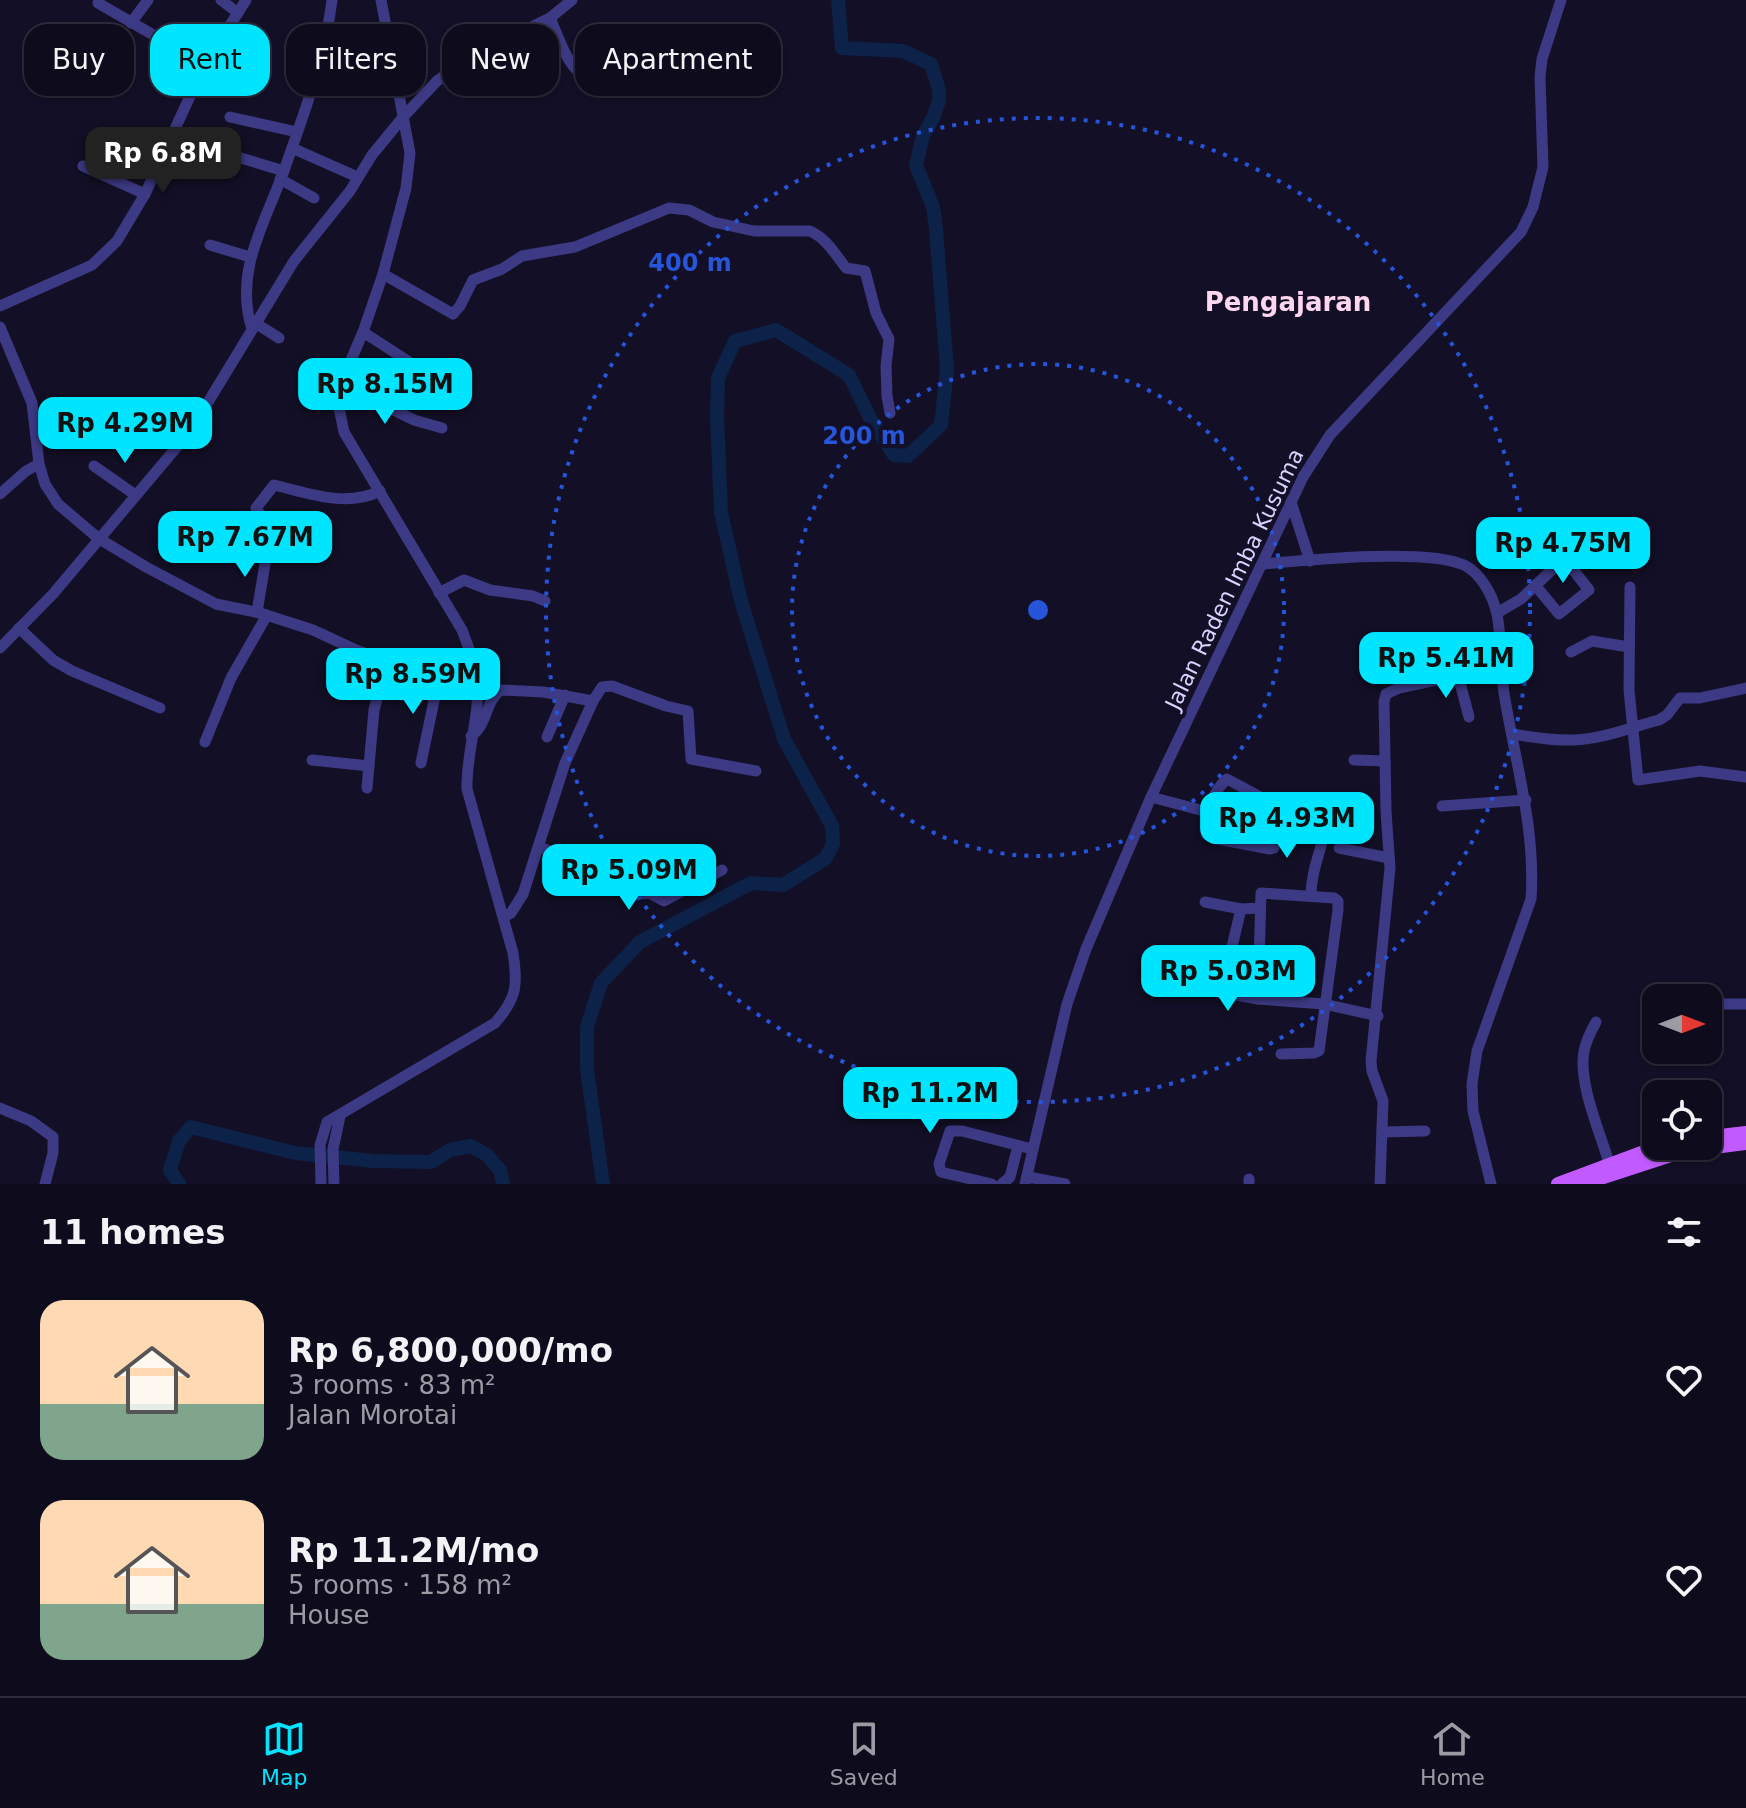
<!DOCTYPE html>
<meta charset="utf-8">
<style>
body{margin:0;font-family:"DejaVu Sans",sans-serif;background:#171425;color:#f1f3f6;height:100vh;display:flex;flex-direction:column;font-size:30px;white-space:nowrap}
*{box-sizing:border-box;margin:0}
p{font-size:26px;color:#9b9ba3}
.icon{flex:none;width:44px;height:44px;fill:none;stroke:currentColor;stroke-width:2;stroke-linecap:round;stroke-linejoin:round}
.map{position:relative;height:1184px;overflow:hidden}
.drawer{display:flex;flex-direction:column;background:#0e0b1c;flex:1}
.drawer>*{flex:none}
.top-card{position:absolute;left:24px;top:24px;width:800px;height:72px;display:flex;gap:16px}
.needle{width:52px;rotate:90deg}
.fabs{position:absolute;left:1642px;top:984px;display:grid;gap:16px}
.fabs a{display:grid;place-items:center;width:80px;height:80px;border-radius:16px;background:#0e0b1c;box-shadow:0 2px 6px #0004,0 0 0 2px #2e2b3b;font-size:40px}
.price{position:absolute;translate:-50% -68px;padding:0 18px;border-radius:16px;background:#00e5ff;color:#111;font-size:26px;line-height:52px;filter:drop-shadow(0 2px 4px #0008)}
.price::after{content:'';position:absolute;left:50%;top:48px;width:24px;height:18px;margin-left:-12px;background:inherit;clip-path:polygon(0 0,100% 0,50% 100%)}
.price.selected{background:#222;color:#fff}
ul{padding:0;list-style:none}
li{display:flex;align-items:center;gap:24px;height:200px;padding:0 40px}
li span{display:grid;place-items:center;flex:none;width:224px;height:160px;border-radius:24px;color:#555}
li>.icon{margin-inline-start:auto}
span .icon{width:96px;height:96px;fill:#fffc;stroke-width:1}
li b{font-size:34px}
h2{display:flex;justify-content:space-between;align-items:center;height:96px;padding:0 40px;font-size:34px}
.tag{padding:0 28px;border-radius:24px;background:#0e0b1c;box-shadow:0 2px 6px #0004,0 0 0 2px #2e2b3b;font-size:28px;line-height:72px}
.tag.selected{background:#00e5ff;color:#111}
.dock{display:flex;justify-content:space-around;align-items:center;height:112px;border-top:2px solid #2e2b3b;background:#0e0b1c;font-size:22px;color:#9b9ba3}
.dock a{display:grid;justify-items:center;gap:4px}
.dock .selected{color:#00e5ff}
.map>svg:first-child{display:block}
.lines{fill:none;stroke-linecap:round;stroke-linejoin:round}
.river{stroke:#0c2248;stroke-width:14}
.minor{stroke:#3d3a85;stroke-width:11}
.major{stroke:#c25bff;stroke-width:14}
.ring{fill:none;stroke:#2655da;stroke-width:4;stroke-dasharray:4 8}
.labels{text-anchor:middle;stroke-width:8;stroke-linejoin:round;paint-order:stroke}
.street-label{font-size:22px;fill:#d9d4ff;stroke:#130f26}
.quarter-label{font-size:26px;font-weight:bold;fill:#ffd6f0;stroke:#130f26}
.centre{fill:#2655da;stroke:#130f26;stroke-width:4}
.ring-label{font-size:24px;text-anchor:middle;font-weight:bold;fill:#2655da;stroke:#130f26;stroke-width:8;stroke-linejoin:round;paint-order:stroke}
</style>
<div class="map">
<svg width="1746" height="1184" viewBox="0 0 1746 1184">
<rect width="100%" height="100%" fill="#130f26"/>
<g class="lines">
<!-- river -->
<g class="river">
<polyline points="179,1184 170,1170 179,1141 191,1127 295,1153 373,1161 431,1162 450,1150 471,1146 487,1155 500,1170 503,1184"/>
<polyline points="603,1184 587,1069 587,1027 601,983 640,942 751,883 783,885 825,859 833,844 832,826 784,739 741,601 721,512 717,416 718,378 735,341 776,330 849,375 871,420 894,455 908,456 941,425 947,369 936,230 933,207 916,165 923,136 933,118 939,101 939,90 931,64 903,51 842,48 838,0"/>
</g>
<!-- minor -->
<g class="minor">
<polyline points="221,0 238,13"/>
<polyline points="98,3 162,40 200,58 203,68"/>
<path d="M550,18c9,19 16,48 36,59"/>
<polyline points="131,23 148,0"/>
<polyline points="230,117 297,132"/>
<polyline points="94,138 158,163"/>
<polyline points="292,148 353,175"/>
<polyline points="234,156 284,171"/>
<polyline points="83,166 145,194"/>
<polyline points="280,179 314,198"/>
<polyline points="210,245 250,257"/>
<path d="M383,274l70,40 7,-8 13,-26 29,-11 20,-13 53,-9 94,-39 20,2 24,12 41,9h56c16,7 26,24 36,37l19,3 11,42 13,26 -3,27 1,30 3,17"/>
<polyline points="0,306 92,265 117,241 145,194 203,68 246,0"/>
<polyline points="255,323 279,338"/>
<polyline points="0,327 32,403 39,464 45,484 58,504 98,538 146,567 216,604 260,613 313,630 356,650 416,672 478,681"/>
<path d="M252,329c-19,-59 15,-109 34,-164 19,-54 39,-108 46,-165"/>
<polyline points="363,332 425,372"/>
<polyline points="340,386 353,390 414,420 442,428"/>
<polyline points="94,466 134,494"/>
<polyline points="0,494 26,471 39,464"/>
<polyline points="1291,502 1310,561"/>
<path d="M261,516l-5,-8 18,-23c34,8 72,23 106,6"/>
<path d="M1263,564c44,-4 164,-16 201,1 17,8 29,31 33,49 5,26 3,53 7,79 11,69 32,136 27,206l-54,152 -5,33 1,27 18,73"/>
<polyline points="1535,585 1559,614 1589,590 1564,558"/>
<polyline points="1630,587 1629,690 1638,780 1700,771 1746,777"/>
<polyline points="439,593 464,580 490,590 533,596 545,601"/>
<polyline points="257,612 267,552"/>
<polyline points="1497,613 1521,599 1572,551"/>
<polyline points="19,628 53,660 72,671 160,708"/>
<polyline points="0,648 53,594 176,448 202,412 294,261 350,191 372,155 404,116 437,81 458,66 488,48 550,18 572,0"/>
<polyline points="1571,652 1592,641 1629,647"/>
<polyline points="1458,675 1469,717"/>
<path d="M1512,734c20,3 41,7 62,6 29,-1 57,-13 85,-20l8,-5 13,-17h20l46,-10"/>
<path d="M471,736c17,-11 14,-36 30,-46l42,2 50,9 9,-14 10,-1 54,20 22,5 3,48 65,12"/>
<polyline points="547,737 565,695"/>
<polyline points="205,742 231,678 267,615"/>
<polyline points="312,760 369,766"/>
<polyline points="1354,760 1385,761"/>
<polyline points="421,763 439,677"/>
<polyline points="367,788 374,710 387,662"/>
<polyline points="1151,797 1208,812"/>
<polyline points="1442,806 1526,800"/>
<path d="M1281,811l-7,37 -4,1 -58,-11 -6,-4c-2,-19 7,-43 21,-55l50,27 4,5h9l34,15 1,4c-5,24 -14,42 -14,66"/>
<polyline points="539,847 583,864 587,874 594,880 633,895 649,893 664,901 722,870"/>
<polyline points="1339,848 1389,858"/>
<polyline points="1205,902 1241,909"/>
<polyline points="503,917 511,913 523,894 565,763 593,701"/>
<polyline points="1203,989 1258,999"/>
<polyline points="1221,993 1241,909 1260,908"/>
<polyline points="1721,1004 1746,1004"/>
<path d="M1596,1022c-5,9 -10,19 -12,29 -6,32 16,81 25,112"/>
<polyline points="1281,1054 1314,1053 1319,1051 1338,910 1338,901 1334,898 1261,893 1258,999 1324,1004 1378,1016"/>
<polyline points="0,1108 31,1121 53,1137 53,1153 45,1184"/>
<polyline points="1382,1132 1425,1131"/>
<polyline points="1028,1177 1065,1184"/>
<polyline points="1249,1179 1249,1184"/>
<path d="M321,1184l-1,-39 7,-23 168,-99c22,-25 23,-38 18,-70l-46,-164c-1,-37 14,-76 10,-109 -2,-18 -9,-34 -15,-50l-118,-198 -6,-29 2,-17 23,-54 20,-58 23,-86 4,-35 -29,-153"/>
<polyline points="334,1184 333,1149 340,1116"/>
<polyline points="992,1184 941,1172 939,1164 950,1131 962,1131 1032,1149"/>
<polyline points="1002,1184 1010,1177 1018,1146"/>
<polyline points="1025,1184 1067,1004 1086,949 1151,797 1303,477 1330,435 1521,232 1533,207 1543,167 1540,77 1542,59 1561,0"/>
<polyline points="1380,1184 1383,1101 1372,1071 1371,1061 1390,868 1386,812 1384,702 1386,694 1399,688 1501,666"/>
</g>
<!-- major -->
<g class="major">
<polyline points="1720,1136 1746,1133"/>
<polyline points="1558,1184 1660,1146"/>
<polyline points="1582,1184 1683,1151 1746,1143"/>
</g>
</g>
<!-- distance rings -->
<g class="ring">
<circle cx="1038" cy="610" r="246"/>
<circle cx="1038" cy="610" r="492"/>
</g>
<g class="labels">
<!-- street labels -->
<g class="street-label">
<text transform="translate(1234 579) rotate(-64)" y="8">Jalan Raden Imba Kusuma</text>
</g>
<!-- quarter labels -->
<g class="quarter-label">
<text x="1288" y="311">Pengajaran</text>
</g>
</g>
<circle cx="1038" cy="610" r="12" class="centre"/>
<g class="ring-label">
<text x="690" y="271">400 m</text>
<text x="864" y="444">200 m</text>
</g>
</svg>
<div class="fabs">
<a><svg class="needle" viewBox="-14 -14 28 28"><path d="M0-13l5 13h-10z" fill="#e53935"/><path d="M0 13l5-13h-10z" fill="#9b9ba3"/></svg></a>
<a><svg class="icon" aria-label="locate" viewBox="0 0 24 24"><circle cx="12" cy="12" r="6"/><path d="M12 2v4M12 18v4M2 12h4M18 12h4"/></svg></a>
</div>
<b class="price selected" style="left:163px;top:195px">Rp 6.8M</b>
<b class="price" style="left:385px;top:426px">Rp 8.15M</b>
<b class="price" style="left:125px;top:465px">Rp 4.29M</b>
<b class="price" style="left:245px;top:579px">Rp 7.67M</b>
<b class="price" style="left:1563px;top:585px">Rp 4.75M</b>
<b class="price" style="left:1446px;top:700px">Rp 5.41M</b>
<b class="price" style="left:413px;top:716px">Rp 8.59M</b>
<b class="price" style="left:1287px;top:860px">Rp 4.93M</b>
<b class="price" style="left:629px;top:912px">Rp 5.09M</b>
<b class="price" style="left:1228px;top:1013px">Rp 5.03M</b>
<b class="price" style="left:930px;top:1135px">Rp 11.2M</b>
<div class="top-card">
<a class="tag">Buy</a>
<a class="tag selected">Rent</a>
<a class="tag">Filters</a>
<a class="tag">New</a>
<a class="tag">Apartment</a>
</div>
</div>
<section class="drawer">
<h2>11 homes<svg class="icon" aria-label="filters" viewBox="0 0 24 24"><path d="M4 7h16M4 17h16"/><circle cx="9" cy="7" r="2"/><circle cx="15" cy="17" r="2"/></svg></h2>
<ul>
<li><span style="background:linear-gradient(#ffd9b3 65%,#7fa58c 0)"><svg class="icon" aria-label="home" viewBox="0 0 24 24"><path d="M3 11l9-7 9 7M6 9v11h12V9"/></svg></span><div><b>Rp 6,800,000/mo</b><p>3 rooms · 83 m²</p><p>Jalan Morotai</p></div><svg class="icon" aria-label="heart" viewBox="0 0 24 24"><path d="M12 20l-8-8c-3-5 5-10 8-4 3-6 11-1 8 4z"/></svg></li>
<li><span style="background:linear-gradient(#ffd9b3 65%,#7fa58c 0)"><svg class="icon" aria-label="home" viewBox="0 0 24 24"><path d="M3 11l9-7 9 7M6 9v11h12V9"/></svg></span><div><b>Rp 11.2M/mo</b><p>5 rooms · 158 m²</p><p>House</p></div><svg class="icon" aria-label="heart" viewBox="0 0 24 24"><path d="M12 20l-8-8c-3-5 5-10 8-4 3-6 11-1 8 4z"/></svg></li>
</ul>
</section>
<nav class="dock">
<a class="selected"><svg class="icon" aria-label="map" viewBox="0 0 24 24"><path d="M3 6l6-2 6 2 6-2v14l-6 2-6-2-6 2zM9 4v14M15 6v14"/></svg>Map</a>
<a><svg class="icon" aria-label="saved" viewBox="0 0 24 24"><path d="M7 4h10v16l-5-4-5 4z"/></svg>Saved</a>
<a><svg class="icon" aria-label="home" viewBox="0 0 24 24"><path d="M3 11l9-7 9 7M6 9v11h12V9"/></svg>Home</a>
</nav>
